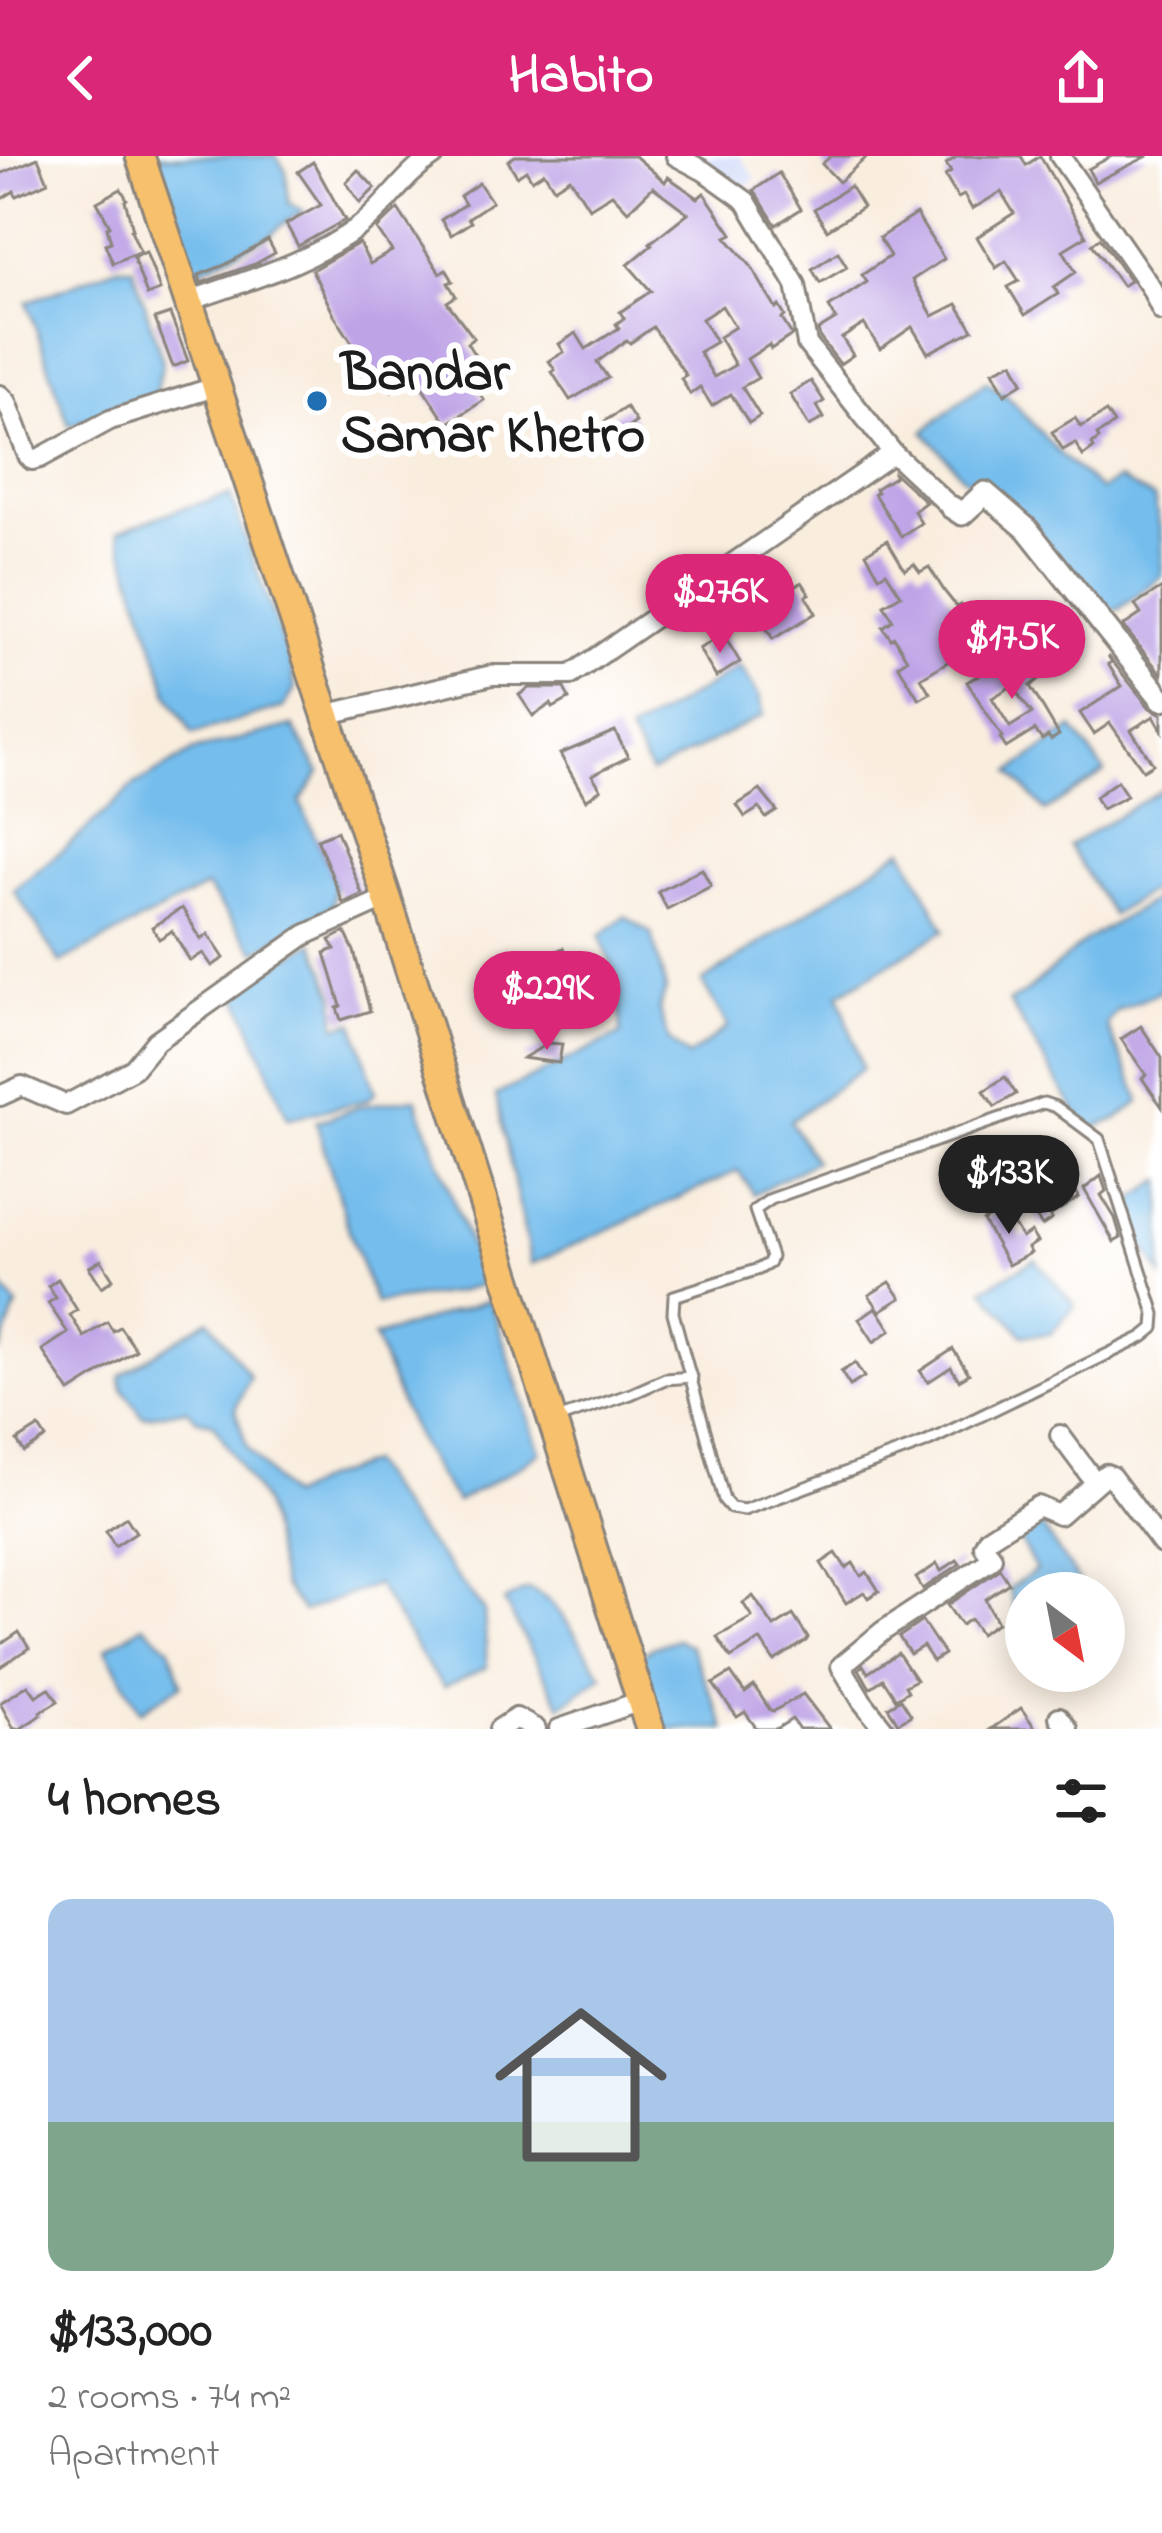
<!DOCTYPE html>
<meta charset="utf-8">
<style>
body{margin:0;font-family:"Indie Flower",sans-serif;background:#f2f2f2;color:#222;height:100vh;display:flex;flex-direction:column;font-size:45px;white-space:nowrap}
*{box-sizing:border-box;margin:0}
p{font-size:39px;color:#767676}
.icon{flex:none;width:66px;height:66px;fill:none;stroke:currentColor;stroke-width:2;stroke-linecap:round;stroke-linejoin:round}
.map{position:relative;height:1573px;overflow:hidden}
.side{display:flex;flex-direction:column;background:#fff;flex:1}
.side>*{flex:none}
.needle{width:78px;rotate:148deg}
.controls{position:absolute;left:1005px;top:1416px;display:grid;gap:24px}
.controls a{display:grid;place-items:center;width:120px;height:120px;border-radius:50%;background:#fff;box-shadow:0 6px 30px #0003;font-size:60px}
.price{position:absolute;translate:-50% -102px;padding:0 27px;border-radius:42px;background:#db2777;color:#fff;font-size:39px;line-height:78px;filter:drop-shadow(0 3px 6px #0008)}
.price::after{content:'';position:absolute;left:50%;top:72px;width:36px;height:27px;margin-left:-18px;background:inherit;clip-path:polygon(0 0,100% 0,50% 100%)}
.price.current{background:#222;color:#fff}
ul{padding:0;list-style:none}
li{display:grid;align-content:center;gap:24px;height:636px;padding:0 48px}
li+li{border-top:3px solid #e0e0e0}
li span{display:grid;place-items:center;height:372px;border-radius:24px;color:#555}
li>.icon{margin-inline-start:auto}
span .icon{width:216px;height:216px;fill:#fffc;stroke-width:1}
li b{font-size:51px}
h2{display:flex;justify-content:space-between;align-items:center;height:144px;padding:0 48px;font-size:51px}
header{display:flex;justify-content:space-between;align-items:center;height:156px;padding:0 48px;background:#db2777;color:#fff;font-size:54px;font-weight:700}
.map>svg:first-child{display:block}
.built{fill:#d0daf9}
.water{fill:#75bded;stroke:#486c84;stroke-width:3}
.building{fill:#bea3e6;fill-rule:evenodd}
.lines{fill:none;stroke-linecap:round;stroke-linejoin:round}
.service-casing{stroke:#8a847d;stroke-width:15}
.minor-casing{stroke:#8a847d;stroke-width:24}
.tertiary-casing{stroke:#8a847d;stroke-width:27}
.primary-casing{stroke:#8a847d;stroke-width:33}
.service{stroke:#fff;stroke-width:9}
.minor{stroke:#fff;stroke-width:18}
.tertiary{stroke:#fff;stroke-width:21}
.primary{stroke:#f7c06c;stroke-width:27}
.poi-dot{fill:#1f6fb2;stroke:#fff;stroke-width:4.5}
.labels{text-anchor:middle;stroke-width:12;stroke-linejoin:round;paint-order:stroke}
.poi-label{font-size:54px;font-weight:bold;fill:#1c1c1c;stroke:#fff;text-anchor:start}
</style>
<header><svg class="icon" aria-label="back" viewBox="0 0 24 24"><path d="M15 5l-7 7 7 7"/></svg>Habito<svg class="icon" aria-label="share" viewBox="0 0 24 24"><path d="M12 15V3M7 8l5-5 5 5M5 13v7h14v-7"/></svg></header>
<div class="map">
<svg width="1162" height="1573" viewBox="0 0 1162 1573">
<rect width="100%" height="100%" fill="#fff"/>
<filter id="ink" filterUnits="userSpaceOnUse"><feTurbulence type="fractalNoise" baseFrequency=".00833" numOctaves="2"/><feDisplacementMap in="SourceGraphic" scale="24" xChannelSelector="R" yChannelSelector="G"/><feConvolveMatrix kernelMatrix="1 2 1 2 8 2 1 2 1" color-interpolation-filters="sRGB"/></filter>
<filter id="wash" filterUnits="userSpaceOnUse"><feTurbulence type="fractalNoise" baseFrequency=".004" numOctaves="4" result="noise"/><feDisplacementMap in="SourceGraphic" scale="48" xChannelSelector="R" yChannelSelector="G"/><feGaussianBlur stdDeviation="2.7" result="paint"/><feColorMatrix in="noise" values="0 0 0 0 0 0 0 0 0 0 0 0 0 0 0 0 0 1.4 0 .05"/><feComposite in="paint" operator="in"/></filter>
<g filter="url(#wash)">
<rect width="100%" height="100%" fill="#f9edde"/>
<!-- built -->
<polygon class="built" points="686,0 740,0 756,22 746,31"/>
<!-- water -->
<g class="water">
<polygon points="152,0 276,0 286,15 289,47 304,55 285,66 271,79 186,120"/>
<polygon points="117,111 133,111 163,206 154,241 69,270 27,146"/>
<polygon points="986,225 1009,242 1062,300 1100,334 1118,324 1154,342 1162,383 1162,420 1118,454 1083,448 1020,363 962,320 924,275"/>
<polygon points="230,339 292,512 295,533 284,551 193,578 169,539 118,376 176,354"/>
<polygon points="740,511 759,540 764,559 651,617 629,577"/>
<polygon points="293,570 320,617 300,646 335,727 333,749 256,796 206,731 60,807 14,734 78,681 133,630 196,594"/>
<polygon points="1073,572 1105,616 1045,655 1011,616"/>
<polygon points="1162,633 1162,728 1112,759 1069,690"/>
<polygon points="903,693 945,774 839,838 862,913 790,965 815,1005 754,1038 738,1015 531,1108 496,939 621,878 618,825 600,780 625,760 652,778 666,834 659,853 669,885 688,901 728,871 702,826"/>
<path d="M1162,739v96l-46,20 -9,14c9,27 26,50 33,77l-23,17 -27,10 -11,-12 -70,-115 17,-10 60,-52z"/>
<polygon points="314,786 335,839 336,870 354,866 375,936 367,944 288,963 235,833"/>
<polygon points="416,942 484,1128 454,1137 375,1147 351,1081 316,966 361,950"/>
<polygon points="1162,1024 1162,1120 1139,1081 1128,1054 1136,1041"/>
<polygon points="1035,1103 1075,1150 1050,1178 1023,1179 984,1133"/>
<polygon points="0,1128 17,1150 0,1196"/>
<path d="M490,1144l50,152 -15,11 -68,39c-40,-50 -60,-107 -83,-165z"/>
<polygon points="209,1163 250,1221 235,1253 247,1291 289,1341 323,1323 369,1307 404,1358 484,1454 487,1511 444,1531 428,1511 376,1428 303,1456 282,1429 264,1348 213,1267 198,1264 186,1253 143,1261 123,1233 120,1220"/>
<polygon points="1035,1361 1087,1437 1026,1437 1026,1486 1020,1475 1009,1433 1036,1414 1014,1374"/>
<path d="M527,1433c32,7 55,61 76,86l-42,31 -57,-105z"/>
<polygon points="143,1469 170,1492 182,1528 140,1555 106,1493"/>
<polygon points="677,1483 690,1490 726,1573 660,1573 641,1513 641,1499 651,1492"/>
</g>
<g id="blocks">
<!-- building -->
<g class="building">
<path d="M515,0h120l30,26 3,-5 30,21 6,-5 28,41 -6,3 25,29 25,43 3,-3 6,10 -3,3 10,16 -21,14 -2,-4 -22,14 11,19 -16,9 18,29 -11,7 -18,-29 -19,12 -12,-19 -10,7 -9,-16 5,-3 -33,-48 -23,16 -3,-3 -30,22 11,16 -38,22 -18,-28 3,-2 -6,-9 15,-9 -5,-8 17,-11 10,16 33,-21 -3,-4 8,-6 -4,-6 31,-21 -23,-26 24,-20 -2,-2 38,-30 -35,-26 -25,24 -16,-17 -23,14 -19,-30 -16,10 -10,-16 -12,8 -6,-10 -9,6 -9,-15zM722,150l13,21 -16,10 16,28 -21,12 -15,-25 17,-10 -14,-23z"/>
<polygon points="831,0 868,0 839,26 822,8"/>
<polygon points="958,0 1021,0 1026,9 1040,0 1086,80 1063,94 1076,116 1054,131 1058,138 1025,159 1008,131 1019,125 1006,105 996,112 977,81 1014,57 1001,36 972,53 964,39 958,42 945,20 951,16 946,8"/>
<polygon points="1112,0 1148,0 1095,26 1088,13"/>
<polygon points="38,2 48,26 16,40 14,35 0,44 0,18"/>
<polygon points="313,6 345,64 298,90 286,68 321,49 298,16"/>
<polygon points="358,14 375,32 360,47 346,26"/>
<polygon points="779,17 801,53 776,69 754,34"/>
<polygon points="479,27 492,46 468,62 471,66 451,79 441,64 465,48 460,40"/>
<polygon points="850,30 863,51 827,74 814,53"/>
<polygon points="121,33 127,43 125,45 133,73 131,74 140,95 113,107 105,88 111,86 107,71 110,70 97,46"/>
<polygon points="398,53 440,117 446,113 453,125 448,127 456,140 447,146 474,182 467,187 483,212 468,221 484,244 447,268 415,220 392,235 382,219 373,225 351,190 353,188 334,159 312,114 359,87 370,108 392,95 377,73"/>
<polygon points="916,58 944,103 912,124 933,160 957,148 973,174 928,197 912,171 880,193 864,168 842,182 853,199 840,208 820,182 818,174 836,163 829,151 867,126 862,119 890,100 879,82"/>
<polygon points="1100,82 1130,125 1122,130 1092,88"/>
<polygon points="268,84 275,97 255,108 201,127 199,119 225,109"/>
<polygon points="146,96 160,134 147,139 133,101"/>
<polygon points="838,96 847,111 820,127 812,113"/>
<polygon points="170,158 188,205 173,211 155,163"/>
<polygon points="1013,206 1023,226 1005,238 993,215"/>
<polygon points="811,225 824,245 817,250 824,262 809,270 790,238"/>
<polygon points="626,251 636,266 615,281 605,265"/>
<polygon points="1106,256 1114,268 1097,279 1099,283 1092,288 1094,292 1083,300 1075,287 1063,294 1052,276 1075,262 1081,271"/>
<polygon points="894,317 926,346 914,355 921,367 901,380 874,338 877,336 875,333 894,321"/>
<polygon points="887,384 905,414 914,408 920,416 929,411 945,436 957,451 961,449 982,480 947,501 949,505 921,522 930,537 919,543 898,509 907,503 894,481 891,483 883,471 893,464 884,449 901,439 886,416 879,420 866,397"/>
<polygon points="802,426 810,438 806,440 816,457 773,483 755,454"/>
<polygon points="1162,432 1162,519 1123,470 1141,458 1135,449"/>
<polygon points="730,433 741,450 724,460 714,443"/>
<polygon points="723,478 740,506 716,521 699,493"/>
<polygon points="1108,500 1150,552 1162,558 1162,574 1154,560 1131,574 1153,608 1143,614 1110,567 1094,578 1080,557 1122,530 1108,508 1112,506"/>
<path d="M1009,501l14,18 13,-9 7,10 -13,10 29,49 -8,5 -3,-4 -6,4 -7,-10 -29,18 -6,-10 2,-1 -35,-55zM1012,530l20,27 -22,14 -18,-29z"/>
<polygon points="529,532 564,532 569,543 553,552 551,548 533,560 519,539"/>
<polygon points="615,575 628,601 592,619 601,633 586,644 560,598"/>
<polygon points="1117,625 1127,640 1102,653 1095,641"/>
<polygon points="760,634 777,655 766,662 759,652 745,661 737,649"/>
<polygon points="337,675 362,738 343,747 317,683"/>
<polygon points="702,713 711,730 667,753 658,736"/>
<polygon points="182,752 201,783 208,778 224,802 212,810 203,797 190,805 172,775 159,783 152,771"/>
<polygon points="345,776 354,795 370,855 341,864 337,852 341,850 325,797 335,793 330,784"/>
<polygon points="563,792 596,853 579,864 561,835 535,848 519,813"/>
<polygon points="1141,870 1162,902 1162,951 1142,922 1146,919 1121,883"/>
<polygon points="549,887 562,888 559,907 523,902"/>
<polygon points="1005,921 1016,938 995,951 984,935"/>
<polygon points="1101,1020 1106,1035 1101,1039 1115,1062 1121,1082 1114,1086 1084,1033"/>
<polygon points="1068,1023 1079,1041 1050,1060 1052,1063 1042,1070 1030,1052"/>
<polygon points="1003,1052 1022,1082 1031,1076 1037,1086 1028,1092 1031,1097 1008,1109 983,1065"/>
<polygon points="101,1104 113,1123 102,1131 89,1111"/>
<polygon points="58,1123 77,1154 70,1159 84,1181 107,1166 113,1175 120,1171 136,1194 70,1236 42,1194 68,1177 48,1147 56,1142 48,1130"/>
<polygon points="890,1126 901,1142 880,1155 869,1139"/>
<polygon points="876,1151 891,1174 874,1186 859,1163"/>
<polygon points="953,1193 969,1218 959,1224 951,1211 928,1226 920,1215"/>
<polygon points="855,1207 864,1221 850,1230 841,1216"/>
<polygon points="39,1271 46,1282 24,1296 17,1285"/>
<polygon points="126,1361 136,1376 115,1390 106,1375"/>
<polygon points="836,1397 846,1412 853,1407 861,1420 867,1416 879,1435 868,1442 864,1436 846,1447 821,1407"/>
<polygon points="957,1404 960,1408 923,1433 916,1422 937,1408 941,1415"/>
<polygon points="1000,1413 1009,1427 985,1443 997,1467 980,1478 970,1463 961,1469 947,1449"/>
<polygon points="753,1440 774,1471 793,1459 808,1482 806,1485 774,1505 760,1484 731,1502 717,1481 752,1461 743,1447"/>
<polygon points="922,1465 944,1498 933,1505 923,1490 910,1498 899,1481"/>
<polygon points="19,1476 29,1492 0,1511 0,1489"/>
<polygon points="898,1497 916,1524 905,1530 908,1535 896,1543 883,1523 870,1532 859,1513 863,1509 868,1517"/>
<polygon points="731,1517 745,1537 754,1530 770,1554 774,1555 803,1538 830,1573 799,1573 792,1563 776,1573 757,1573 745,1556 737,1561 713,1528"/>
<polygon points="28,1529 36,1540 49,1532 58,1545 40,1556 41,1559 20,1573 14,1573 0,1547"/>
<polygon points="901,1543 911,1559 898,1567 888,1551"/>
<polygon points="1021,1552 1036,1573 991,1573"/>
</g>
</g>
</g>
<g filter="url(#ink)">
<use href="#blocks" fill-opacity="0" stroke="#8a847d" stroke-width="3"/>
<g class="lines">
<defs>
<g id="service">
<polygon points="1044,947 1056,951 1099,983 1155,1158 1154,1172 1143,1181 925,1287 744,1354 731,1352 724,1344 673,1157 674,1140 759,1113 769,1107 771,1101 755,1054 771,1043"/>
<polyline points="557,1263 631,1238 665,1223 692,1221"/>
</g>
<g id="minor">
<polyline points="676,0 704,15 746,45 796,129 807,188 893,297 951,351"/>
<polyline points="1060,0 1151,132 1162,155"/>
<path d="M189,145c59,-21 121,-38 171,-75 28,-21 43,-51 74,-70"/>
<polyline points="0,239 7,246 28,300 32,304 40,302 110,264 218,230"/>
<polyline points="325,559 492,519 571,519 893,297"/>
<polyline points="0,940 22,930 66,949 133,913 156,885 305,779 387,742"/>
<polyline points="1060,1279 1095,1326"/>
<polyline points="1059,1561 1068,1573"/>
<polyline points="499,1573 516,1562 536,1573"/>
<polyline points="559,1573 641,1545"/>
<polyline points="884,1573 862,1545 841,1510 883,1475 991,1404 992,1401 984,1390 988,1382 1038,1350 1059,1359 1106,1318 1111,1320 1162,1388"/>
</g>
<polyline id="tertiary" points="951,351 962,358 985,337 1027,373 1162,543"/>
<polyline id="primary" points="140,0 387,742 650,1573"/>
</defs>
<!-- service casing -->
<use href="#service" class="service-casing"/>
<!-- minor casing -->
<use href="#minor" class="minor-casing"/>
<!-- tertiary casing -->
<use href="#tertiary" class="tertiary-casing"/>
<!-- primary casing -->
<use href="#primary" class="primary-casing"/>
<!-- service -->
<use href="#service" class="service"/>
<!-- minor -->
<use href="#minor" class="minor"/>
<!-- tertiary -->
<use href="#tertiary" class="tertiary"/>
<!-- primary -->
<use href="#primary" class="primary"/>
</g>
</g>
<!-- markers -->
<circle class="poi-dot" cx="317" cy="245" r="12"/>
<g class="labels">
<!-- poi labels -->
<g class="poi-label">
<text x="341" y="233">Bandar<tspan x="341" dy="62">Samar Khetro</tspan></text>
</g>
</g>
</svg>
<div class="controls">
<a><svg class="needle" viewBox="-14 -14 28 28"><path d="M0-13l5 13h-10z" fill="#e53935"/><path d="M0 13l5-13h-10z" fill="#767676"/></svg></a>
</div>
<b class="price" style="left:720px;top:500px">$276K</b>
<b class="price" style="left:1012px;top:546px">$175K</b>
<b class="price" style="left:547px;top:897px">$229K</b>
<b class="price current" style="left:1009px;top:1081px">$133K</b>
</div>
<section class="side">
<h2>4 homes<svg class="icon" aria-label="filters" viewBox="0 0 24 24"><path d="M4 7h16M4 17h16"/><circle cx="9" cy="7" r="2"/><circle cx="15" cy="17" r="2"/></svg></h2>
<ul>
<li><span style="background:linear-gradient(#a9c7e8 60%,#7fa58c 0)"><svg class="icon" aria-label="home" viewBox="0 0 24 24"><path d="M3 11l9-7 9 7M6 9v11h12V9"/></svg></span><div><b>$133,000</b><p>2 rooms · 74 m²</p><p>Apartment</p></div></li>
</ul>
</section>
